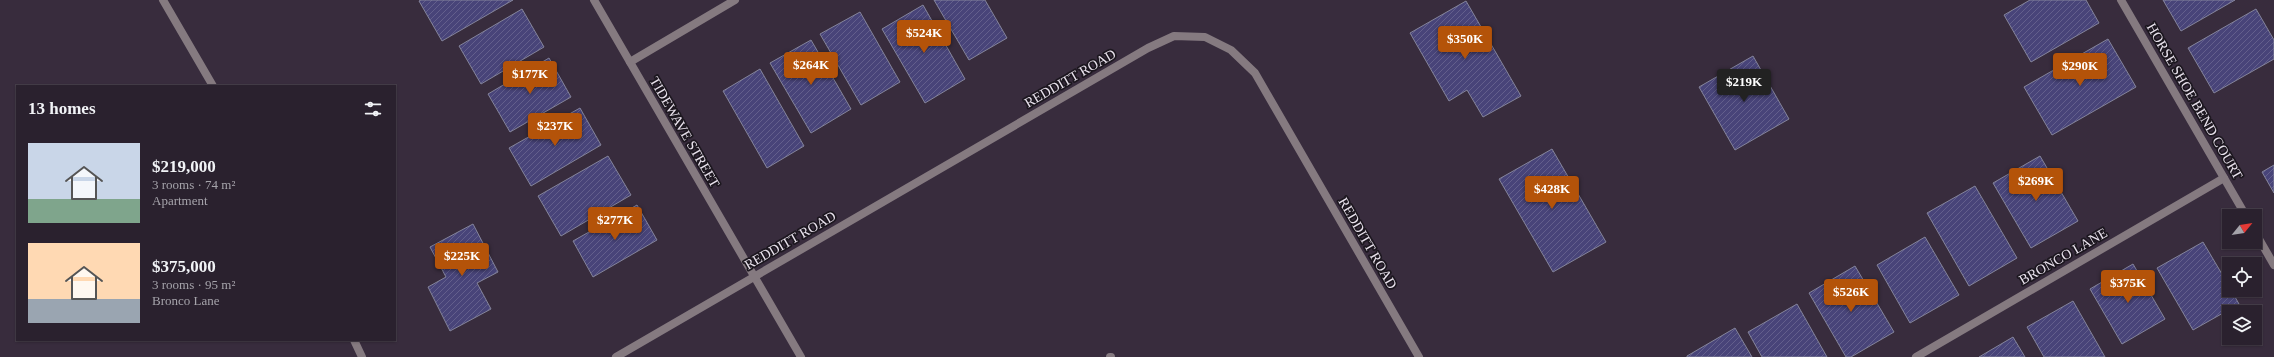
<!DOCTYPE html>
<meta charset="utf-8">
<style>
body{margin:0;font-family:Georgia,serif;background:#362e3a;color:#f1f3f6;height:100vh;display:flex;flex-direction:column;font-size:15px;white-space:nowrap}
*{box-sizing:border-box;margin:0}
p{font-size:13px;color:#a5a3aa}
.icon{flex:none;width:22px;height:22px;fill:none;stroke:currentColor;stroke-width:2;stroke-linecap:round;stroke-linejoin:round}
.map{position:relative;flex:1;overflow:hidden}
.side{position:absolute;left:16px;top:85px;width:380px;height:256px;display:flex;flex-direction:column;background:#2a212e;border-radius:0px;box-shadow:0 1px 3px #0004,0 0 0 1px #463e4a}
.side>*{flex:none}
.needle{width:26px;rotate:60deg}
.controls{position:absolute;left:2222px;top:209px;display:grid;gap:8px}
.controls a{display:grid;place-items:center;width:40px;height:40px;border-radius:0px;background:#2a212e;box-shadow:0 1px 3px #0004,0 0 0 1px #463e4a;font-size:20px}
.price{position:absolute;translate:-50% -34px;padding:0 9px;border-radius:4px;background:#b45309;color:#fff;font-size:13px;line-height:26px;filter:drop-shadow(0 1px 2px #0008)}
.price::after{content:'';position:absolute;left:50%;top:24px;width:12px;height:9px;margin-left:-6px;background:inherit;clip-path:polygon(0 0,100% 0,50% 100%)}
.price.current{background:#222;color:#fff}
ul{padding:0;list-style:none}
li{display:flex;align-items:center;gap:12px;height:100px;padding:0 12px}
li span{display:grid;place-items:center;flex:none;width:112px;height:80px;border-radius:0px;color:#555}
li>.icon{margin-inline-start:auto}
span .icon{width:48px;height:48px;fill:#fffc;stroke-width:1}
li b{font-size:17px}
h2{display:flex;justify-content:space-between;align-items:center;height:48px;padding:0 12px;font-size:17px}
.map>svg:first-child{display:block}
.building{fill:url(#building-hatch);stroke:#84849b}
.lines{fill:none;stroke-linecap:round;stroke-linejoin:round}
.service{stroke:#857a80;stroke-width:8}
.minor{stroke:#857a80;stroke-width:8}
.tertiary{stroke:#857a80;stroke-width:8}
.labels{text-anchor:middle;stroke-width:3.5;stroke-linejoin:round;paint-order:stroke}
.street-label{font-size:14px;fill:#eae3ee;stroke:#1c171f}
</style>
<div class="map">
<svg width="2274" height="357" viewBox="0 0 2274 357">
<defs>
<pattern id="building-hatch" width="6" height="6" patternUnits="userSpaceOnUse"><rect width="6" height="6" fill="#484479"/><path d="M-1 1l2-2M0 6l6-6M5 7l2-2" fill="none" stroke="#635f8c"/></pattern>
</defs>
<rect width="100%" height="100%" fill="#382c3d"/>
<!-- building -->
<g class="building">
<polygon points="421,0 513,0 442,41 419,1"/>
<polygon points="934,0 985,0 1007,38 969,60"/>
<polygon points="2030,0 2086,0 2099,23 2031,62 2004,15"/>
<polygon points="2163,0 2235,0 2181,31"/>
<polygon points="1466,1 1521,96 1483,117 1467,90 1449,101 1410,33"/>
<polygon points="923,5 965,79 925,103 882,29"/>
<polygon points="522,9 544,47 481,84 459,46"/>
<polygon points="2256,9 2274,40 2274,59 2214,93 2188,48"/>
<polygon points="860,12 900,82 861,105 820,34"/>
<polygon points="2108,39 2136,87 2052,135 2024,87"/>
<polygon points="811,40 851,109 811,133 770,63"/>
<polygon points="1753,56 1789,119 1735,150 1699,87"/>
<polygon points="549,58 571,97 510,132 488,94"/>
<polygon points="760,69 804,146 767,168 723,91"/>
<polygon points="580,108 601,145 531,186 509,148"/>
<polygon points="1552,149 1606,242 1553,272 1499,179"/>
<polygon points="608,156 631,195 561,236 538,196"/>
<polygon points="2040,156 2078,221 2031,248 1993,183"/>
<polygon points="2274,165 2274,193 2262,172"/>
<polygon points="1975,186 2017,258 1969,286 1927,213"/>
<polygon points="637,205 657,240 593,277 573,241"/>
<polygon points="473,224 498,272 477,283 491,309 450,331 428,287 446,277 430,247"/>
<polygon points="1925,237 1959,295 1910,323 1877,265"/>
<polygon points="2203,242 2229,286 2229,290 2231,290 2239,304 2193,330 2157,268"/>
<polygon points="2133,264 2165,319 2122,344 2090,289"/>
<polygon points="1855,266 1894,332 1851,357 1846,357 1809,293"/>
<polygon points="2073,301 2105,357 2044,357 2027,327"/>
<polygon points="1797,304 1827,357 1762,357 1748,332"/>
<polygon points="1735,328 1752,357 1687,357 1687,356"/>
<polygon points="2013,337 2025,357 1979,357"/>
</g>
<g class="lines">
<!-- service -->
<g class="service">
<polyline points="163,0 213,86"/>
<polyline points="354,340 362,357"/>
</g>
<!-- minor -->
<g class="minor">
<polyline points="594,0 801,357"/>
<polyline points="2121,0 2246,216"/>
<polyline points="630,62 735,0"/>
<polyline points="2255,232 2274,265"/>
<polyline points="1110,357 1111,357"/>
<polyline points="1916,357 2224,178"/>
</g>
<!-- tertiary -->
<polyline class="tertiary" points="616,357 1148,48 1174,36 1205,37 1231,50 1255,73 1419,357"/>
</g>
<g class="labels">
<!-- street labels -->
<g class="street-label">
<text transform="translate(1070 78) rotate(-30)" y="5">REDDITT ROAD</text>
<text transform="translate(2195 101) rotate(60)" y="5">HORSE SHOE BEND COURT</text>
<text transform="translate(685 132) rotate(60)" y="5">TIDEWAVE STREET</text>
<text transform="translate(790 240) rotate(-30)" y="5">REDDITT ROAD</text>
<text transform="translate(1368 243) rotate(60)" y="5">REDDITT ROAD</text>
<text transform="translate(2063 256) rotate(-30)" y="5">BRONCO LANE</text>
</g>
</g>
</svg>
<div class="controls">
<a><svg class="needle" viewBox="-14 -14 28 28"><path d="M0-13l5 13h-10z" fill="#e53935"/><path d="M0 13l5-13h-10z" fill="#a5a3aa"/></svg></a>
<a><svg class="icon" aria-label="locate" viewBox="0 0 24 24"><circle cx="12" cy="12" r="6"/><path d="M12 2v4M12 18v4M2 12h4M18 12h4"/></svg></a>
<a><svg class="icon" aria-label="layers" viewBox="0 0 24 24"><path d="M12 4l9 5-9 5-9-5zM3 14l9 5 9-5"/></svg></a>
</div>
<b class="price" style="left:924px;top:54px">$524K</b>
<b class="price" style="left:1465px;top:60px">$350K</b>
<b class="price" style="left:811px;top:86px">$264K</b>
<b class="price" style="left:2080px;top:87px">$290K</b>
<b class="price" style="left:530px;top:95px">$177K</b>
<b class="price current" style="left:1744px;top:103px">$219K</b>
<b class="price" style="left:555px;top:147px">$237K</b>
<b class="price" style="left:2036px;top:202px">$269K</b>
<b class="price" style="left:1552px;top:210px">$428K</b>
<b class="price" style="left:615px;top:241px">$277K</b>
<b class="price" style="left:462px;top:277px">$225K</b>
<b class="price" style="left:2128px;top:304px">$375K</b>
<b class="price" style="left:1851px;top:313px">$526K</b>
<section class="side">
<h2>13 homes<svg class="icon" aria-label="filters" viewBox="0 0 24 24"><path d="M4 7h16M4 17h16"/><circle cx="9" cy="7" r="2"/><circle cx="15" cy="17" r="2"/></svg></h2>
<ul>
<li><span style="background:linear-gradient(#c9d6e8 70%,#7fa58c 0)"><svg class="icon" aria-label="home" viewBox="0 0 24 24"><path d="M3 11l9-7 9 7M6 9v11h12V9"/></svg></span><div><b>$219,000</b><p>3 rooms · 74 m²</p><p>Apartment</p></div></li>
<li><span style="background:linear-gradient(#ffd9b3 70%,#9aa5b1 0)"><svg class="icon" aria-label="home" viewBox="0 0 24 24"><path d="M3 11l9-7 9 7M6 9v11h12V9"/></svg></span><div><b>$375,000</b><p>3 rooms · 95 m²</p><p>Bronco Lane</p></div></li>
</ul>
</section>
</div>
